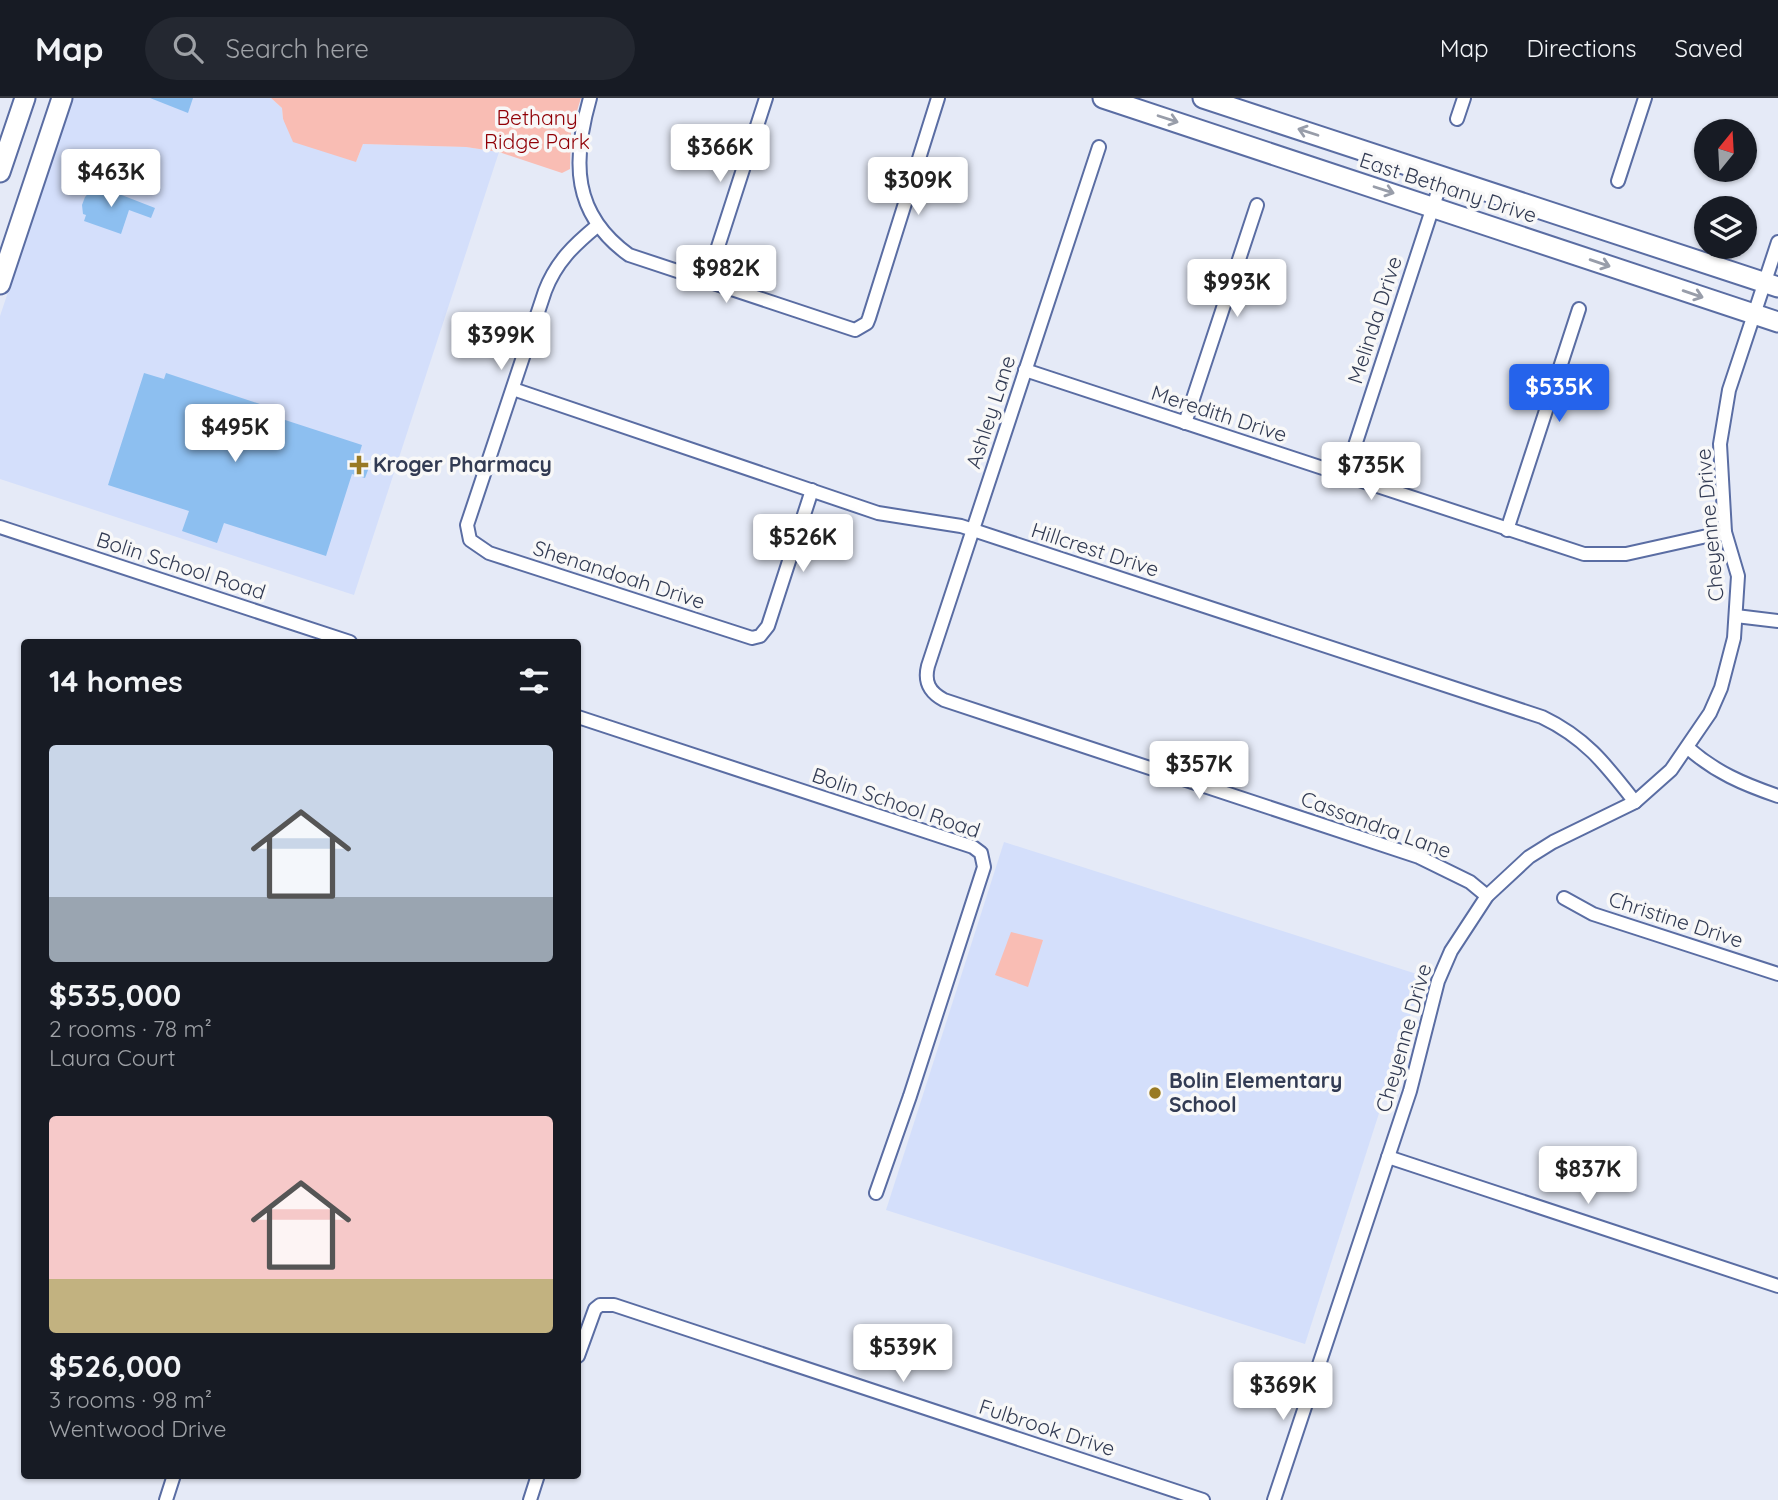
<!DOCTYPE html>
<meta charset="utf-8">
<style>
body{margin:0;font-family:Quicksand,sans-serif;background:#242831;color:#f1f3f6;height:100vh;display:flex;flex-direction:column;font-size:26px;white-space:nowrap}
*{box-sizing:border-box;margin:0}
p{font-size:23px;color:#9ea1a6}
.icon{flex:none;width:38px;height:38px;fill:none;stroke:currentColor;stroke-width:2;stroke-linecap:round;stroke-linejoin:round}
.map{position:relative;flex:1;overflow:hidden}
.sheet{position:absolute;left:21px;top:541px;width:560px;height:840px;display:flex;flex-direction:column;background:#171b24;border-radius:7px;box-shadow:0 2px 5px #0004}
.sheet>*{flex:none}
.needle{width:46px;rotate:18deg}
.tools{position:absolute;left:1694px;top:21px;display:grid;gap:14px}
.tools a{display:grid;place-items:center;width:63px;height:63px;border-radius:50%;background:#171b24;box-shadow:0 2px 5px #0004;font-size:35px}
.price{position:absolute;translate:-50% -60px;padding:0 16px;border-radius:7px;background:#fff;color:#222;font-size:23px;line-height:46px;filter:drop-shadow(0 2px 4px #0008)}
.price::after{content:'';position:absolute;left:50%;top:42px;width:21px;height:16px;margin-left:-10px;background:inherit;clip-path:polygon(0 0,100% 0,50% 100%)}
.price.active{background:#2563eb;color:#fff}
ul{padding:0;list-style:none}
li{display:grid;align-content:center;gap:14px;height:371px;padding:0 28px}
li span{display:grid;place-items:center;height:217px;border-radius:7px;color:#555}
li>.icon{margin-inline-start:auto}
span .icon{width:126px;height:126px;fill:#fffc;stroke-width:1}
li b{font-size:30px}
h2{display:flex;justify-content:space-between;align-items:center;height:84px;padding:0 28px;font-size:30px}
header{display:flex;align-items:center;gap:42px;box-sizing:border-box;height:98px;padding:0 35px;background:#171b24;border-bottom:2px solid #363941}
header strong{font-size:33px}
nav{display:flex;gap:38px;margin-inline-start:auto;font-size:24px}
.search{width:490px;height:63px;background:#242831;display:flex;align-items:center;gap:18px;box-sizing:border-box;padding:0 24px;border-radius:38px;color:#9ea1a6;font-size:26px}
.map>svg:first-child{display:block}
.built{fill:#d4dffb}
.green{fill:#f9bdb4}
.building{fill:#8dbff0}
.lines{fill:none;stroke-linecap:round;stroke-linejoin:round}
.minor-casing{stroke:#5a6da3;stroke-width:16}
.secondary-casing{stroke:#5a6da3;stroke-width:23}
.minor{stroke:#fff;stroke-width:12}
.secondary{stroke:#fff;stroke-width:19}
.oneway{stroke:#989da9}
.poi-dot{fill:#997a23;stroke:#f8f8f8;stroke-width:2.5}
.labels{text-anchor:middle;stroke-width:7;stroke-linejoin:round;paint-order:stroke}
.park-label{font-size:21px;fill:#910006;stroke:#f8f8f8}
.street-label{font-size:21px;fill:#323b53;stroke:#f8f8f8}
.poi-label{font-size:21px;font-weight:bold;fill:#323b53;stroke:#f8f8f8;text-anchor:start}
</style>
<header>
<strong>Map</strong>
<div class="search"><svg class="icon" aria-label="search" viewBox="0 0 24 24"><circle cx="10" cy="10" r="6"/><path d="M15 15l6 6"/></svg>Search here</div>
<nav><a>Map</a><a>Directions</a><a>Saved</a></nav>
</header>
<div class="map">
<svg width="1778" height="1402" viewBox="0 0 1778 1402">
<rect width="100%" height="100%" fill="#e5eaf7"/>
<!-- built -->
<g class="built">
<polygon points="73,0 271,0 282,10 283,22 356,64 363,46 466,49 499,54 354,497 0,381 0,218"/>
<polygon points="1004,744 1423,878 1305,1246 886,1112"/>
</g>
<!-- green -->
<g class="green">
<polygon points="271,0 581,0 571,32 570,71 562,75 499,54 466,49 363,46 356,64 293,44 283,21 282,10"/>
<polygon points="1011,834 1043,842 1028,889 995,877"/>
</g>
<!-- building -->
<g class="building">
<polygon points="150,0 193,0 188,15"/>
<polygon points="96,87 155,110 151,120 129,112 121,136 84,123 86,117 83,116 82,107 85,99"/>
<polygon points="144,275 164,281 166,275 284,314 282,321 362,347 358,360 371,364 365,380 352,376 326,458 224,425 217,445 182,433 189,413 108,387"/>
</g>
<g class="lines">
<defs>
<g id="minor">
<path d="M590,0c-18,63 -18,116 39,157l226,75 12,-7 2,-5 69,-220"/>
<polyline points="1457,21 1464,0"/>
<path d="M1099,49l-171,519c-4,16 1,26 16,34l475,157 51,25 17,14"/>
<polyline points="1618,83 1645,0"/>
<path d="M597,128c-23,19 -41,36 -52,65l-78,234 3,15 19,13 263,85 8,-2 8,-10 44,-136"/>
<polyline points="707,183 766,0"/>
<polyline points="1025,272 1584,456 1626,456 1725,434"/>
<path d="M513,291l365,124 83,13 581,191c44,21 64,48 93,85"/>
<polyline points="1185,325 1257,107"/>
<polyline points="1345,378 1443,78"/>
<polyline points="0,429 350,544"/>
<polyline points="1507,432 1579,211"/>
<polyline points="1736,518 1778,523"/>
<polyline points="578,619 973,749 981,755 984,769 910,998 876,1095"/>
<path d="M1688,650c27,24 55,36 90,48"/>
<polyline points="1564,800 1593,816 1778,876"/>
<polyline points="1388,1059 1778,1188"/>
<polyline points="578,1258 595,1211 600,1207 614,1207 1203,1402"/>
<polyline points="166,1402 174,1377"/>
<polyline points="530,1402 538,1377"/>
<polyline points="1274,1402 1410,993 1438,883 1451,853 1487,798 1529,759 1553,744 1635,704 1671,672 1710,615 1721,590 1734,540 1738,478 1725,434 1720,346 1729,292 1778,144"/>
</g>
<g id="secondary">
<polyline points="1103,0 1778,224"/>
<polyline points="1203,0 1778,189"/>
<polyline points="0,74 25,0"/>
<polyline points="0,186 62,0"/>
</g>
</defs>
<!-- minor casing -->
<use href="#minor" class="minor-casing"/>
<!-- secondary casing -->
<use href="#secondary" class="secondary-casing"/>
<!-- minor -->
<use href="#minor" class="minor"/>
<!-- secondary -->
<use href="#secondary" class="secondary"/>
</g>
<!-- one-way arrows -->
<defs><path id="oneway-shaft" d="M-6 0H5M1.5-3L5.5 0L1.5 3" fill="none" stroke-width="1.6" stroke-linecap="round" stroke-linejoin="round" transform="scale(1.75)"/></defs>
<g class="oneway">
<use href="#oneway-shaft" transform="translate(1168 21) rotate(18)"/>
<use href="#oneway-shaft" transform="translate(1308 34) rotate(-162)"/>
<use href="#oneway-shaft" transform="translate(1384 92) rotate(18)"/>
<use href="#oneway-shaft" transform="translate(1600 165) rotate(19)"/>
<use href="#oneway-shaft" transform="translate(1693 196) rotate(19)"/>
</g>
<!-- markers -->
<g class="poi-dot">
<path d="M355.5 356.5h7v7h7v7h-7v7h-7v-7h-7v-7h7z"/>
<circle cx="1155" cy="995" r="7"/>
</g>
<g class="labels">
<!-- park labels -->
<g class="park-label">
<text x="537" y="27">Bethany<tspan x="537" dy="24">Ridge Park</tspan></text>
</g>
<!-- street labels -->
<g class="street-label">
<text transform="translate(1448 90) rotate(18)" y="7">East Bethany Drive</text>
<text transform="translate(1375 222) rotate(-72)" y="7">Melinda Drive</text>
<text transform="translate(991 314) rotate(-72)" y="7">Ashley Lane</text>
<text transform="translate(1219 316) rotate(18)" y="7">Meredith Drive</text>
<text transform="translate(1710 427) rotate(-95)" y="7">Cheyenne Drive</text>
<text transform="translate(1095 452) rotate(18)" y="7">Hillcrest Drive</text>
<text transform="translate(181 468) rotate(18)" y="7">Bolin School Road</text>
<text transform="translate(619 477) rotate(18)" y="7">Shenandoah Drive</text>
<text transform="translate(896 705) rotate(19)" y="7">Bolin School Road</text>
<text transform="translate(1376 727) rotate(20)" y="7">Cassandra Lane</text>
<text transform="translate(1676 822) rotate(18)" y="7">Christine Drive</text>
<text transform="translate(1404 940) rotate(-74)" y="7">Cheyenne Drive</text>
<text transform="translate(1047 1330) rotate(18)" y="7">Fulbrook Drive</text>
</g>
<!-- poi labels -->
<g class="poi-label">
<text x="373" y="374">Kroger Pharmacy</text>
<text x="1169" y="990">Bolin Elementary<tspan x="1169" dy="24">School</tspan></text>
</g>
</g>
</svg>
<div class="tools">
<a><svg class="needle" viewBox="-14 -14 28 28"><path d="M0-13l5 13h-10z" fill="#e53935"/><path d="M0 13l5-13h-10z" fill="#9ea1a6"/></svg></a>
<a><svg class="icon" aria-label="layers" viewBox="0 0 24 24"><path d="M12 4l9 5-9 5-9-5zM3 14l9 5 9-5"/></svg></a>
</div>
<b class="price" style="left:720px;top:86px">$366K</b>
<b class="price" style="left:111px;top:111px">$463K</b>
<b class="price" style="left:918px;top:119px">$309K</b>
<b class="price" style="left:726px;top:207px">$982K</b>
<b class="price" style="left:1237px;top:221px">$993K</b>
<b class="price" style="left:501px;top:274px">$399K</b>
<b class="price active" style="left:1559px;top:326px">$535K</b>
<b class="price" style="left:235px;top:366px">$495K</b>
<b class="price" style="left:1371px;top:404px">$735K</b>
<b class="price" style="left:803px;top:476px">$526K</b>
<b class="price" style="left:1199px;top:703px">$357K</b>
<b class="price" style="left:1588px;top:1108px">$837K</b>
<b class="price" style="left:903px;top:1286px">$539K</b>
<b class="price" style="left:1283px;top:1324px">$369K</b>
<section class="sheet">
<h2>14 homes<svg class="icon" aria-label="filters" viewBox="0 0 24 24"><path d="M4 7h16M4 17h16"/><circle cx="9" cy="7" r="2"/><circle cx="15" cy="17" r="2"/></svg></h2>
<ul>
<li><span style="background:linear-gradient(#c9d6e8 70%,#9aa5b1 0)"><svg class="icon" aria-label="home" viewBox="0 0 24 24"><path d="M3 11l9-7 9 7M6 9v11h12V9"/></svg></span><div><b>$535,000</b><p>2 rooms · 78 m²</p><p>Laura Court</p></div></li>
<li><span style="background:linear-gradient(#f6c9c9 75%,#c2b280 0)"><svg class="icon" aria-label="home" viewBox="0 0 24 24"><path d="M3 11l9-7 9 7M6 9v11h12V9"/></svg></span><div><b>$526,000</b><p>3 rooms · 98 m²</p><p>Wentwood Drive</p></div></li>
</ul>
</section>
</div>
